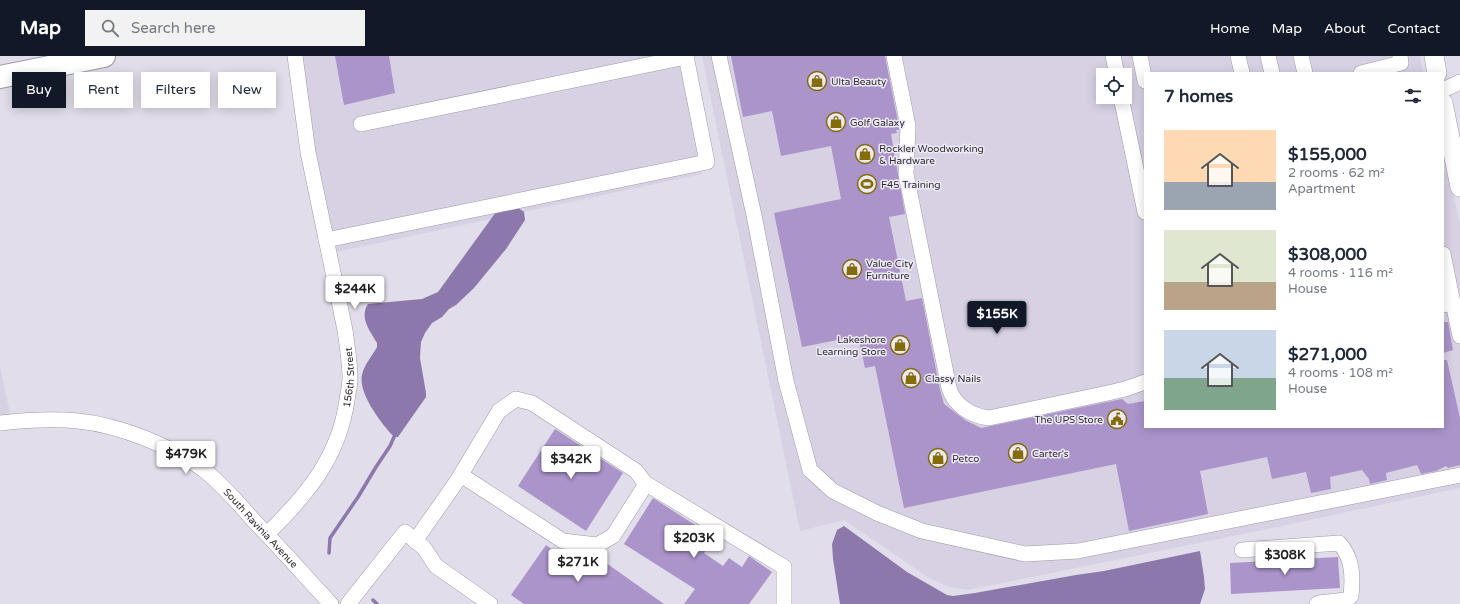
<!DOCTYPE html>
<meta charset="utf-8">
<style>
body{margin:0;font-family:"Varela Round",sans-serif;background:#f2f2f3;color:#1f2937;height:100vh;display:flex;flex-direction:column;font-size:15px;white-space:nowrap}
*{box-sizing:border-box;margin:0}
p{font-size:13px;color:#747a83}
.icon{flex:none;width:22px;height:22px;fill:none;stroke:currentColor;stroke-width:2;stroke-linecap:round;stroke-linejoin:round}
.map{position:relative;flex:1;overflow:hidden}
.details{position:absolute;left:1144px;top:16px;width:300px;height:356px;display:flex;flex-direction:column;background:#fff;border-radius:0px;box-shadow:0 2px 10px #0003}
.details>*{flex:none}
.top-card{position:absolute;left:12px;top:16px;width:380px;height:36px;display:flex;gap:8px}
.controls{position:absolute;left:1096px;top:12px;display:grid;gap:8px}
.controls a{display:grid;place-items:center;width:36px;height:36px;border-radius:0px;background:#fff;box-shadow:0 2px 10px #0003;font-size:20px}
.price{position:absolute;translate:-50% -34px;padding:0 9px;border-radius:4px;background:#fff;color:#222;font-size:13px;line-height:26px;filter:drop-shadow(0 1px 2px #0008)}
.price::after{content:'';position:absolute;left:50%;top:24px;width:12px;height:9px;margin-left:-6px;background:inherit;clip-path:polygon(0 0,100% 0,50% 100%)}
.price.active{background:#111827;color:#fff}
ul{padding:0;list-style:none}
li{display:flex;align-items:center;gap:12px;height:100px;padding:0 20px}
li span{display:grid;place-items:center;flex:none;width:112px;height:80px;border-radius:0px;color:#555}
li>.icon{margin-inline-start:auto}
span .icon{width:48px;height:48px;fill:#fffc;stroke-width:1}
li b{font-size:17px}
h2{display:flex;justify-content:space-between;align-items:center;height:48px;padding:0 20px;font-size:17px}
.pill{padding:0 14px;border-radius:0px;background:#fff;box-shadow:0 2px 10px #0003;font-size:14px;line-height:36px}
.pill.active{background:#111827;color:#fff}
header{display:flex;align-items:center;gap:24px;box-sizing:border-box;height:56px;padding:0 20px;background:#111827;color:#fff}
header strong{font-size:19px}
nav{display:flex;gap:22px;margin-inline-start:auto;font-size:14px}
.search{width:280px;height:36px;background:#f2f2f3;display:flex;align-items:center;gap:10px;box-sizing:border-box;padding:0 14px;border-radius:0px;color:#747a83;font-size:15px}
.map>svg:first-child{display:block}
.built{fill:#d8d1e4;fill-rule:evenodd}
.water{fill:#8d78ac}
.lines{fill:none;stroke-linecap:round;stroke-linejoin:round}
.stream{stroke:#8d78ac;stroke-width:3.5}
.building{fill:#aa94ca}
.minor-casing{stroke:#9f9aa6;stroke-width:16}
.major-casing{stroke:#9f9aa6;stroke-width:20}
.highway-casing{stroke:#9f9aa6;stroke-width:24}
.minor{stroke:#fff;stroke-width:15}
.major{stroke:#fff;stroke-width:19}
.highway{stroke:#fff;stroke-width:22}
.labels{text-anchor:middle;stroke-width:3;stroke-linejoin:round;paint-order:stroke}
.poi-label{font-size:10px;fill:#2d2b30;stroke:#efeaf7;text-anchor:start}
.street-label{font-size:10px;fill:#2d2b30;stroke:#efeaf7}
</style>
<header>
<strong>Map</strong>
<div class="search"><svg class="icon" aria-label="search" viewBox="0 0 24 24"><circle cx="10" cy="10" r="6"/><path d="M15 15l6 6"/></svg>Search here</div>
<nav><a>Home</a><a>Map</a><a>About</a><a>Contact</a></nav>
</header>
<div class="map">
<svg width="1460" height="548" viewBox="0 0 1460 548">
<rect width="100%" height="100%" fill="#e1ddea"/>
<!-- built -->
<g class="built">
<polygon points="302,0 679,0 702,118 336,196 314,92"/>
<path d="M702,0h718l3,17h-278v354h298v-288l17,86v263l-183,39 -309,63 -19,-3 -20,-9 -85,-58 -44,11zM1103,19h22v22h-22z"/>
<polygon points="0,310 11,362 0,363"/>
</g>
<!-- water -->
<g class="water">
<path d="M513,148l11,8 1,8 -19,29 -32,39 -18,17 -7,4 -7,8 -10,6 -7,10 -4,9 -1,16 6,35v4l-28,40h-4c-12,-13 -36,-43 -32,-62 2,-10 10,-19 15,-28v-4c-7,-12 -18,-25 -9,-39l54,-5 16,-7 58,-80z"/>
<polygon points="844,470 907,516 947,539 953,540 975,537 1076,519 1104,515 1200,495 1204,521 1205,533 1200,548 840,548 833,503 832,488 837,474"/>
</g>
<g class="lines">
<!-- stream -->
<g class="stream">
<polyline points="329,497 330,482 358,441 376,411 390,390 394,381"/>
<polyline points="373,544 377,548"/>
</g>
</g>
<!-- building -->
<g class="building">
<polygon points="335,0 389,0 395,37 344,49"/>
<polygon points="731,0 885,0 899,71 899,74 896,74 897,77 891,78 905,158 889,161 906,245 922,242 940,334 944,348 965,364 981,372 1122,343 1128,348 1145,345 1145,371 1443,371 1443,304 1447,304 1460,362 1460,409 1448,412 1446,410 1436,415 1421,418 1417,409 1386,417 1387,424 1370,428 1369,423 1362,414 1330,421 1331,433 1311,437 1306,416 1272,423 1267,401 1200,415 1208,458 1129,475 1116,408 904,452 875,310 865,312 858,280 802,291 774,157 841,143 831,90 781,100 772,55 743,61"/>
<polygon points="1443,266 1448,266 1453,294 1443,297"/>
<polygon points="555,373 623,417 586,475 518,430"/>
<polygon points="653,442 714,481 704,497 723,510 729,502 742,511 749,500 772,516 749,548 684,548 695,533 624,488"/>
<polygon points="546,489 574,509 583,496 592,497 664,548 524,548 511,539"/>
<polygon points="1338,501 1340,532 1231,538 1230,507"/>
</g>
<g class="lines">
<defs>
<g id="minor">
<polyline points="719,0 755,164 786,325 810,414 833,435 877,457 922,475 1025,498 1078,495 1460,419"/>
<path d="M894,0l14,70 -2,48 43,214c5,17 22,28 40,30l119,-25 17,-4 20,-7"/>
<polyline points="1113,0 1117,19"/>
<polyline points="1140,0 1145,25"/>
<polyline points="1238,0 1242,17"/>
<polyline points="1268,0 1272,17"/>
<polyline points="1301,0 1305,17"/>
<polyline points="1361,17 1401,7 1400,0"/>
<polyline points="1443,34 1460,26"/>
<polyline points="1121,41 1145,156"/>
<polyline points="361,68 686,1"/>
<polyline points="326,184 707,106 686,0"/>
<polyline points="1443,198 1453,247"/>
<polyline points="1443,249 1453,247 1460,280"/>
<path id="s1" d="M0,367c26,-3 52,-5 78,-2 41,4 94,25 126,49 19,15 35,34 51,52 26,27 51,55 76,82"/>
<polyline points="461,419 563,485 597,489 613,480 646,428"/>
<path id="s2" d="M267,478c40,-39 72,-77 80,-134 1,-7 3,-14 3,-22 0,-16 -3,-32 -5,-48l-37,-178 -13,-96"/>
<polyline points="415,485 457,425 499,355 516,343 532,347 636,415 645,427 784,511 784,548"/>
<path d="M1242,494l97,-7c14,15 14,34 12,53l-5,4 -27,3 -2,1"/>
<polyline points="348,548 405,476 424,492 436,510 490,548"/>
</g>
<g id="major">
<polyline points="1434,0 1437,17"/>
<polyline points="1443,47 1460,131"/>
</g>
<polyline id="highway" points="0,21 104,0"/>
</defs>
<!-- minor casing -->
<use href="#minor" class="minor-casing"/>
<!-- major casing -->
<use href="#major" class="major-casing"/>
<!-- highway casing -->
<use href="#highway" class="highway-casing"/>
<!-- minor -->
<use href="#minor" class="minor"/>
<!-- major -->
<use href="#major" class="major"/>
<!-- highway -->
<use href="#highway" class="highway"/>
</g>
<!-- icons -->
<defs>
<symbol id="shop-ring" viewBox="-11 -11 22 22"><circle r="9.5" fill="#efeaf7" stroke="#846c08" stroke-width="1.5"/><path d="M-5-2.5h2.3a2.7 3.5 0 0 1 5.4 0H5L5.5 6h-11ZM-1.5-2.5h3a1.5 2.3 0 0 0-3 0Z" fill="#846c08"/></symbol>
<symbol id="stadium-ring" viewBox="-11 -11 22 22"><circle r="9.5" fill="#efeaf7" stroke="#846c08" stroke-width="1.5"/><path d="M0-5a6.5 5 0 1 0 0 10a6.5 5 0 1 0 0-10ZM-3.5-1.8h7v3.6h-7Z" fill="#846c08"/></symbol>
<symbol id="civic-ring" viewBox="-11 -11 22 22"><circle r="9.5" fill="#efeaf7" stroke="#846c08" stroke-width="1.5"/><path d="M-.6-6.5H3V-4.5H.6V-3L4-1V1h2V6H-6V1h2V-1L-.6-3ZM-1.2 2.5V6h2.4V2.5Z" fill="#846c08"/></symbol>
</defs>
<g fill-rule="evenodd">
<use href="#shop-ring" x="806" y="14" width="22" height="22"/>
<use href="#shop-ring" x="825" y="55" width="22" height="22"/>
<use href="#shop-ring" x="854" y="87" width="22" height="22"/>
<use href="#stadium-ring" x="856" y="117" width="22" height="22"/>
<use href="#shop-ring" x="841" y="202" width="22" height="22"/>
<use href="#shop-ring" x="889" y="278" width="22" height="22"/>
<use href="#shop-ring" x="900" y="311" width="22" height="22"/>
<use href="#civic-ring" x="1106" y="352" width="22" height="22"/>
<use href="#shop-ring" x="1007" y="386" width="22" height="22"/>
<use href="#shop-ring" x="927" y="391" width="22" height="22"/>
</g>
<g class="labels">
<!-- poi labels -->
<g class="poi-label">
<text x="831" y="29">Ulta Beauty</text>
<text x="850" y="70">Golf Galaxy</text>
<text x="879" y="96">Rockler Woodworking<tspan x="879" dy="12">&amp; Hardware</tspan></text>
<text x="881" y="132">F45 Training</text>
<text x="866" y="211">Value City<tspan x="866" dy="12">Furniture</tspan></text>
<text x="886" y="287" text-anchor="end">Lakeshore<tspan x="886" dy="12">Learning Store</tspan></text>
<text x="925" y="326">Classy Nails</text>
<text x="1103" y="367" text-anchor="end">The UPS Store</text>
<text x="1032" y="401">Carter's</text>
<text x="952" y="406">Petco</text>
</g>
<!-- street labels -->
<g class="street-label">
<text dy="4" stroke="none"><textPath href="#s2" startOffset="182">156th Street</textPath></text>
<text dy="4" stroke="none"><textPath href="#s1" startOffset="296">South Ravinia Avenue</textPath></text>
</g>
</g>
</svg>
<div class="controls">
<a><svg class="icon" aria-label="locate" viewBox="0 0 24 24"><circle cx="12" cy="12" r="6"/><path d="M12 2v4M12 18v4M2 12h4M18 12h4"/></svg></a>
</div>
<b class="price" style="left:355px;top:254px">$244K</b>
<b class="price active" style="left:997px;top:279px">$155K</b>
<b class="price" style="left:186px;top:419px">$479K</b>
<b class="price" style="left:571px;top:424px">$342K</b>
<b class="price" style="left:694px;top:503px">$203K</b>
<b class="price" style="left:1285px;top:520px">$308K</b>
<b class="price" style="left:578px;top:527px">$271K</b>
<div class="top-card">
<a class="pill active">Buy</a>
<a class="pill">Rent</a>
<a class="pill">Filters</a>
<a class="pill">New</a>
</div>
<section class="details">
<h2>7 homes<svg class="icon" aria-label="filters" viewBox="0 0 24 24"><path d="M4 7h16M4 17h16"/><circle cx="9" cy="7" r="2"/><circle cx="15" cy="17" r="2"/></svg></h2>
<ul>
<li><span style="background:linear-gradient(#ffd9b3 65%,#9aa5b1 0)"><svg class="icon" aria-label="home" viewBox="0 0 24 24"><path d="M3 11l9-7 9 7M6 9v11h12V9"/></svg></span><div><b>$155,000</b><p>2 rooms · 62 m²</p><p>Apartment</p></div></li>
<li><span style="background:linear-gradient(#dfe7d0 65%,#b9a48a 0)"><svg class="icon" aria-label="home" viewBox="0 0 24 24"><path d="M3 11l9-7 9 7M6 9v11h12V9"/></svg></span><div><b>$308,000</b><p>4 rooms · 116 m²</p><p>House</p></div></li>
<li><span style="background:linear-gradient(#c9d6e8 60%,#7fa58c 0)"><svg class="icon" aria-label="home" viewBox="0 0 24 24"><path d="M3 11l9-7 9 7M6 9v11h12V9"/></svg></span><div><b>$271,000</b><p>4 rooms · 108 m²</p><p>House</p></div></li>
</ul>
</section>
</div>
